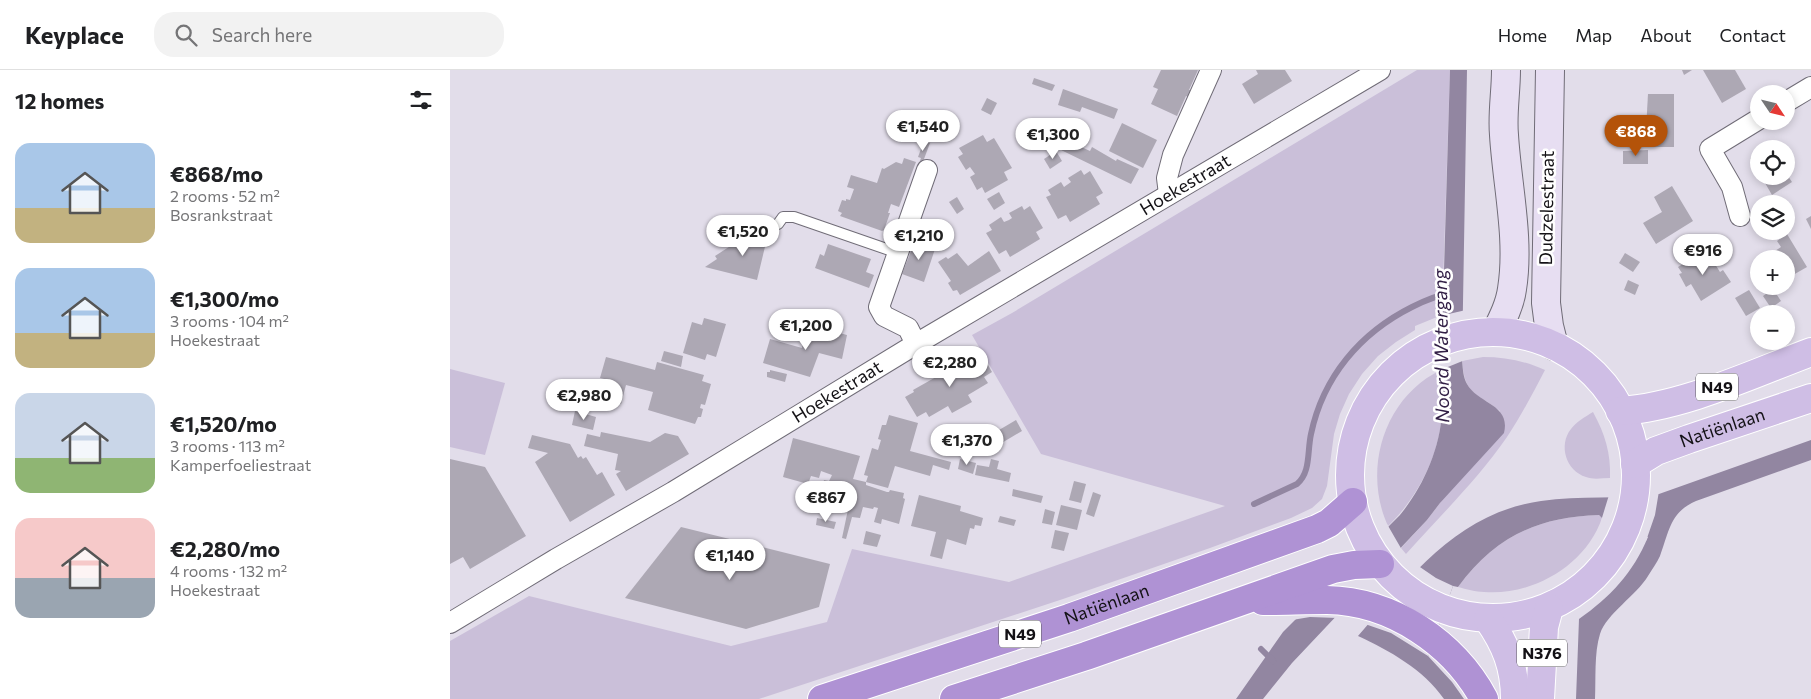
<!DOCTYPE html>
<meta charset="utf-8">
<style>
body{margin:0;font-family:Commissioner,sans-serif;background:#f2f2f2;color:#202124;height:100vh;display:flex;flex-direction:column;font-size:19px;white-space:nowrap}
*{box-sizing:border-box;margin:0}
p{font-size:16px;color:#757577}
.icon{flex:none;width:28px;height:28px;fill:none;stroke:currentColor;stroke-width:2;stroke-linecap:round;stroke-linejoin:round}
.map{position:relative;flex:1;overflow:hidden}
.details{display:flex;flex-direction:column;background:#fff;width:450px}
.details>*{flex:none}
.needle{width:32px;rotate:125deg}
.fabs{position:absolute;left:1300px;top:15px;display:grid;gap:10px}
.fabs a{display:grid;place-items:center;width:45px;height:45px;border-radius:50%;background:#fff;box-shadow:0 2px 8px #0003;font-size:25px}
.price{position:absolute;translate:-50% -42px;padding:0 11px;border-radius:18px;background:#fff;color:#222;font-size:16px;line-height:32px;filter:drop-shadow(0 1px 2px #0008)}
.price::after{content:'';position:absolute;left:50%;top:30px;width:15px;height:11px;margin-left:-8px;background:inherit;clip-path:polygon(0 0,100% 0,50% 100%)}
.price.selected{background:#b45309;color:#fff}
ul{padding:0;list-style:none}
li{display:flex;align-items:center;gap:15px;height:125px;padding:0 15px}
li span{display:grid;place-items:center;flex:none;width:140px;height:100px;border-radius:15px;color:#555}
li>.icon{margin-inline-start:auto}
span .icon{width:60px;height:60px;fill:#fffc;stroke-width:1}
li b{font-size:21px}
h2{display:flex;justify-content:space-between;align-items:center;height:60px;padding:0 15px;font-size:21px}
header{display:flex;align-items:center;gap:30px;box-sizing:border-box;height:70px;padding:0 25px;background:#fff;border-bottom:1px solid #e0e0e0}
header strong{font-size:24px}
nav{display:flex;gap:28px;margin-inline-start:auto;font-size:18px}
.search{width:350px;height:45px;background:#f2f2f2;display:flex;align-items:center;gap:12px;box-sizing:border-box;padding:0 18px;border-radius:20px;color:#757577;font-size:19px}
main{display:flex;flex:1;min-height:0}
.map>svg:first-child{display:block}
.green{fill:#cabfd9}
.water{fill:#9286a1}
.pier{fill:#e2ddea}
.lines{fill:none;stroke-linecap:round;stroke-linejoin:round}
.stream{stroke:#9286a1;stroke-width:6}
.building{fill:#ada8b4}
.lane-casing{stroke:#706c77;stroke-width:12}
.street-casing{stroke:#706c77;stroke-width:22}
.secondary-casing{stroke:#706c77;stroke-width:30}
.primary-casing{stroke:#fff;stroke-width:30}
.highway-casing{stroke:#fff;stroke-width:30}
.lane{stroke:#fff;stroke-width:10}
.street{stroke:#fff;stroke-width:20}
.secondary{stroke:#e7def2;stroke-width:28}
.primary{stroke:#cfbee5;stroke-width:28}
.highway{stroke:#af92d4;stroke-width:28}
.labels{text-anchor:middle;stroke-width:5;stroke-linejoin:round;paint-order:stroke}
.shield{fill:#fff;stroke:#5a595c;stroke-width:1}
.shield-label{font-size:16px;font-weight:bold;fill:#141216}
.street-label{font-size:18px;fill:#141216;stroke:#fff}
.water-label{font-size:19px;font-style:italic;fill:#311e45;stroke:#fff}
</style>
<header>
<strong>Keyplace</strong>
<div class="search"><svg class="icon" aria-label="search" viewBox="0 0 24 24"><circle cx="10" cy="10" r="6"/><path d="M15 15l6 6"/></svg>Search here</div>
<nav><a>Home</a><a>Map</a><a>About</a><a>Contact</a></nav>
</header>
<main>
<section class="details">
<h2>12 homes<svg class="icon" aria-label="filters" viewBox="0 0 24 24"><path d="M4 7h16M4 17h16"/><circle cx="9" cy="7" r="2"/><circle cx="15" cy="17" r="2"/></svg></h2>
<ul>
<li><span style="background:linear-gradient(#a9c7e8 65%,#c2b280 0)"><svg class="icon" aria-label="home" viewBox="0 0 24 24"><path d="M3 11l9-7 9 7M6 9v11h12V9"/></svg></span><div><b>€868/mo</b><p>2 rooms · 52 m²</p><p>Bosrankstraat</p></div></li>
<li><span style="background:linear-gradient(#a9c7e8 65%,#c2b280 0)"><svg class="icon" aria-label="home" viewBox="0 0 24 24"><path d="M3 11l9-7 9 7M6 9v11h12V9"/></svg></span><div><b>€1,300/mo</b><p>3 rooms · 104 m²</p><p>Hoekestraat</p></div></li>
<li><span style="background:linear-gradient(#c9d6e8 65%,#8fb573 0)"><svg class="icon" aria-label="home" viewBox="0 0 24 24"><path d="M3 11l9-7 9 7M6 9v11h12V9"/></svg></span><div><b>€1,520/mo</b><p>3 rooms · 113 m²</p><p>Kamperfoeliestraat</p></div></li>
<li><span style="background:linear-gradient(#f6c9c9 60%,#9aa5b1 0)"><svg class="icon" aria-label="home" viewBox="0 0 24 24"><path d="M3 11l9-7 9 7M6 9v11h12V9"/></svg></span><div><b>€2,280/mo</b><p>4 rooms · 132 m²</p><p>Hoekestraat</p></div></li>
</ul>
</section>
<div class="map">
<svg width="1361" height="629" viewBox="0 0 1361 629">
<rect width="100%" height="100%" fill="#e2ddea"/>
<!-- green -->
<g class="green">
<polygon points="967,0 1000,0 992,245 965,256 965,260 946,272 928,286 912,304 899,324 890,344 884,364 877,416 872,429 862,438 841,448 760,478 613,529 309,629 0,629 0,571 79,526 281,576 377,552 402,479 559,512 775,436 591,384 522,265 562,243"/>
<path d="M1033,287c22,0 42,4 62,13 -12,23 -24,46 -38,67 -29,42 -67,79 -101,117l-5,-6 26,-28 13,-17 60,-92c-24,-19 -35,-15 -38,-50z"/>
<polygon points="0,299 55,313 35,385 0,377"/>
<path d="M991,300c0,14 1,28 1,42 -2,43 -24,85 -54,114 -26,-56 -4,-129 53,-156z"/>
<path d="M1143,342c12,22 18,41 17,66 -8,0 -16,2 -24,-1 -20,-6 -28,-32 -15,-48 6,-8 14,-12 22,-17z"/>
<path d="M1149,445l3,3c-16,47 -69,78 -118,74 -8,0 -18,-3 -26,-5 37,-50 79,-70 141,-72z"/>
</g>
<!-- water -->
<g class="water">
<path d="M1000,0h17l-5,291c1,8 1,16 5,23 11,20 44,20 37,49l-64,70 -13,17 -135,143 -29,36h-27l47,-67 117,-117c23,-28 40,-66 42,-103 0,-14 -1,-28 -1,-42z"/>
<path d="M1361,370v20l-115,41c-26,11 -27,31 -36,55 -3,7 -8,13 -12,20 -12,20 -41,37 -48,58 -6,19 -4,45 -5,65h-19l3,-80c31,-22 54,-46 69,-82l-46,-19 -3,-3c-62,2 -104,22 -141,72l-5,-1 -25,70 24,26 12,17h-20c-21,-30 -54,-48 -86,-63 52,-59 99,-123 183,-135 39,-6 79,-1 118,-7z"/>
</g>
<!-- pier -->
<g class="pier">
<polygon points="1016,240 1015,290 988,301 990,246"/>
<polygon points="1209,421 1205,445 1196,471 1194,470 1195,468 1151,451 1159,425 1189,425"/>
<polygon points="937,454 952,480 888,548 860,547 842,550"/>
<polygon points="967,495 986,508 1003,516 978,586 941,563 915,554"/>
</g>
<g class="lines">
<!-- stream -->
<g class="stream">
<path d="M804,434l43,-20c14,-12 10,-32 14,-50 12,-57 49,-101 101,-127 12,-6 25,-12 39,-14"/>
<polyline points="811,579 823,591"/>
</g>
</g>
<!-- building -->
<g class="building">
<polygon points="711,0 748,0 739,20 741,20 738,27 736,26 727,46 701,34 708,19 703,17"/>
<polygon points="806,0 835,0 842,11 804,34 792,14 808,4"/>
<polygon points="1232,0 1242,0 1234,5"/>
<polygon points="1253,0 1285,0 1296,19 1272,33"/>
<polygon points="584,8 605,15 602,21 582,14"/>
<polygon points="613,19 668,39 664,49 632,37 630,42 608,35"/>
<polygon points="1198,24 1224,24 1224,77 1195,77"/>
<polygon points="537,28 547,33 541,45 531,40"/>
<polygon points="672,53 707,70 693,98 659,81"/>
<polygon points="533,65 537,72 544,68 562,98 554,102 558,110 535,123 532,117 527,120 520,107 525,104 520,97 516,100 508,87 513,84 509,78"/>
<polygon points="616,70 640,81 642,77 666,91 667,89 689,99 681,114 611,80"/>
<polygon points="474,71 480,73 471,97 468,96 471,88 468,87"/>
<polygon points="1328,72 1332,79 1316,79"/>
<polygon points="1198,80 1198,94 1173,94 1173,81"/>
<polygon points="606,81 612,91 600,99 594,89"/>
<polygon points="1309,83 1309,103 1300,88"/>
<polygon points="454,88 466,92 449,137 441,134 438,143 440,143 434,160 432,161 390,146 392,143 388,141 392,130 396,131 396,129 400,130 404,119 397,117 401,105 427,113 432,98 434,99 446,92 452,94"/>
<polygon points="631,100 634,105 640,101 653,123 646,127 650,134 620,152 616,145 608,149 596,127 601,125 598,120 611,112 614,117 621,112 618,108"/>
<polygon points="1336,103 1342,112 1322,125 1311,106 1336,106"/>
<polygon points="1222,116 1243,151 1206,174 1193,153 1212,142 1204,127"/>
<polygon points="549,122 555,133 544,140 537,129"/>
<polygon points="507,127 514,139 507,144 499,132"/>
<polygon points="572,136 574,140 580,136 593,158 586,162 590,169 560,187 556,180 549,184 536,163 542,160 539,155 551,147 554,152 559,150 562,148 559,143"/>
<polygon points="1361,146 1361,159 1356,149"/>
<polygon points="320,156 307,210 255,197 267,189 265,186 285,173 286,175 303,164 305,166"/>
<polygon points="1337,164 1357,197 1336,209 1336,189 1312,189 1331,177 1327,171"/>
<polygon points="466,168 485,179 474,212 452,204"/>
<polygon points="378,174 421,189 416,202 424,205 419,218 365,198 370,184 374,186"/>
<polygon points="1256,180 1270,202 1273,200 1281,212 1251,231 1241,214 1236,217 1229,204 1232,203 1228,197"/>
<polygon points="539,181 551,201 510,225 507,220 503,221 498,213 501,211 488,192 496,187 498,189 507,183 518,196"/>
<polygon points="1175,183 1190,192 1183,202 1169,193"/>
<polygon points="1178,210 1189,215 1185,225 1174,220"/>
<polygon points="1323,219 1331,231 1321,238 1313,226"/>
<polygon points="1299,220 1310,238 1296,246 1285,228"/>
<polygon points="254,248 276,254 266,287 257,284 255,290 233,283 242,252 252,255"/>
<polygon points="360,255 397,265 392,289 369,283 360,307 313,293 320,269 352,278 354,267 357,268"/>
<polygon points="214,281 233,286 231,297 211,291"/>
<polygon points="531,283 542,302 534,307 538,313 518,325 522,332 502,343 498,336 479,347 476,342 467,347 455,327 464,322 463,320 502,298 522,286 523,288"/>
<polygon points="156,287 205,300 207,292 254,305 252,311 261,314 255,335 251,334 250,338 253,339 251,347 248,347 245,354 198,340 203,322 176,315 171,334 158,330 163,311 150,308"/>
<polygon points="320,300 337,304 335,312 317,307 317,302 320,302"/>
<polygon points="115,321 145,328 143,340 112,333"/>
<polygon points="125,341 146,347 143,360 122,355"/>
<polygon points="439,345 468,353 460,381 501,392 499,400 483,395 480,406 445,396 438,418 416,412 418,406 414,405 422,378 428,380 431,370 428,369 432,355 436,355"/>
<polygon points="566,350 572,361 550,374 544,363"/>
<polygon points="151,362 200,372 215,363 228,366 239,384 176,421 166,404 171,401 165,400 168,384 134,376 137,364 150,367"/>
<polygon points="82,365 120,374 128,388 131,386 133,389 136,387 147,405 152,402 165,425 120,452 85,392 98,383 78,378"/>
<polygon points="343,368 410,386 403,409 416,412 416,415 437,422 439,422 440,420 454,423 453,428 455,429 449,454 432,449 431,454 424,452 428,438 424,437 423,439 413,437 410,448 402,447 396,469 392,468 400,430 394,429 395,423 372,417 374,410 379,411 382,405 371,401 369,408 361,406 358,414 333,407"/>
<polygon points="0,389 35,397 76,466 20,499 13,487 0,494"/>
<polygon points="510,389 526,393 523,404 508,399"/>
<polygon points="541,389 549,391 547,399 561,403 559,412 525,405 527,395 539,397"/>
<polygon points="624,411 636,414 631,433 619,430"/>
<polygon points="563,419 593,426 591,433 562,426"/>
<polygon points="643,422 651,425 644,447 636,444"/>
<polygon points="469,425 511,436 510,441 533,448 531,456 525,455 524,459 520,458 516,475 497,469 492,489 480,486 486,462 461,456"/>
<polygon points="611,435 632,440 627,460 606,455"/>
<polygon points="595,439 605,442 602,455 592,453"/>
<polygon points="550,446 566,450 564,456 548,452"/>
<polygon points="367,448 386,452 384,459 366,455"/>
<polygon points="231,457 380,494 369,537 296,559 175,528"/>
<polygon points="605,460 619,463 614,481 601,478"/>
<polygon points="416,461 431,465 427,477 413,474"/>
</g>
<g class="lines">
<defs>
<polyline id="lane" points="328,154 333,147 344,147 448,183"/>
<g id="street">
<polyline points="1336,32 1361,17"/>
<polyline points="719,124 717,108 723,85 761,0"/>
<polyline points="1290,146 1282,117 1260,79 1309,49"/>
<polyline points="466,274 458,258 434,246 429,237 477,100"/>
<path id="s1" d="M0,553l106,-64 117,-67 243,-148 464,-274"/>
</g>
<g id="secondary">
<polyline points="1100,0 1096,233 1099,256 1104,276"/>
<path d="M1046,262c7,-14 14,-28 16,-43 8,-50 -5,-104 -8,-154 -2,-21 2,-43 2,-65"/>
</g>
<g id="primary">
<circle cx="1043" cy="405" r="143"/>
<path d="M1170,341c63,-4 132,-37 191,-59"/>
<path id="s2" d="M1185,394l21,-13 33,-12 122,-41"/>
<path d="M1038,549c18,26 27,48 27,80"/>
<polyline points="1090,629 1094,557 1099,538"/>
</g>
<g id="highway">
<path d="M813,531c21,0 43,-1 64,-1 65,1 127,43 157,99"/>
<path id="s3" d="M372,629l247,-81 248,-89 12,-6 24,-21"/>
<polyline points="504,629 636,586 883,499 904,495 930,494"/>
</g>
</defs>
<!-- lane casing -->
<use href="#lane" class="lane-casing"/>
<!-- street casing -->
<use href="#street" class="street-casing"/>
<!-- secondary casing -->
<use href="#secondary" class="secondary-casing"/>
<!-- primary casing -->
<use href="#primary" class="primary-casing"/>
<!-- highway casing -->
<use href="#highway" class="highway-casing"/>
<!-- lane -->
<use href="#lane" class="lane"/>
<!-- street -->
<use href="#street" class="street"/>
<!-- secondary -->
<use href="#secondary" class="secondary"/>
<!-- primary -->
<use href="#primary" class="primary"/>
<!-- highway -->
<use href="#highway" class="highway"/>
</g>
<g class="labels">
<!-- shield labels -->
<g class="shield">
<rect x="1246" y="303.5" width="42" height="27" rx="4"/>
<rect x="549" y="550.5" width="42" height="27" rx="4"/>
<rect x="1067" y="569.5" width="50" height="27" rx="4"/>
</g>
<g class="shield-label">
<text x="1267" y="323">N49</text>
<text x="570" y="570">N49</text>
<text x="1092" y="589">N376</text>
</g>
<!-- street labels -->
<g class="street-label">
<text dy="6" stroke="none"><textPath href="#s1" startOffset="856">Hoekestraat</textPath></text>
<text transform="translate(1097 138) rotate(-89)" y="6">Dudzelestraat</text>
<text dy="6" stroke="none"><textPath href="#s1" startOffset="451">Hoekestraat</textPath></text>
<text dy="6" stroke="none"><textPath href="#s2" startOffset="95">Natiënlaan</textPath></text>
<text dy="6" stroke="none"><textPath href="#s3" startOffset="300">Natiënlaan</textPath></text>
</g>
<!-- water labels -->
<g class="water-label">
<text transform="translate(991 276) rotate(-91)" y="7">Noord Watergang</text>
</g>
</g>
</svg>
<div class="fabs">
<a><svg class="needle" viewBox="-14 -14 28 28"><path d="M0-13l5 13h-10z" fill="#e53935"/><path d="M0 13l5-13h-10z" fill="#757577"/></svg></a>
<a><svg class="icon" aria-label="locate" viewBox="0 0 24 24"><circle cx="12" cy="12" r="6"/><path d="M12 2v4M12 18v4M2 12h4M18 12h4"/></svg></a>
<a><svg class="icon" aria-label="layers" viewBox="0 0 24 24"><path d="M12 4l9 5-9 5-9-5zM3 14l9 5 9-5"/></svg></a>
<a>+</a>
<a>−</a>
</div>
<b class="price" style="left:473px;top:82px">€1,540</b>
<b class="price selected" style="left:1186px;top:87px">€868</b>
<b class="price" style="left:603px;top:90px">€1,300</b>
<b class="price" style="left:293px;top:187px">€1,520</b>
<b class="price" style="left:469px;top:191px">€1,210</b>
<b class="price" style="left:1253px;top:206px">€916</b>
<b class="price" style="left:356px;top:281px">€1,200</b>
<b class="price" style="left:500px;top:318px">€2,280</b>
<b class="price" style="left:134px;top:351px">€2,980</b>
<b class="price" style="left:517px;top:396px">€1,370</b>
<b class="price" style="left:376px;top:453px">€867</b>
<b class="price" style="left:280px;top:511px">€1,140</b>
</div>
</main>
